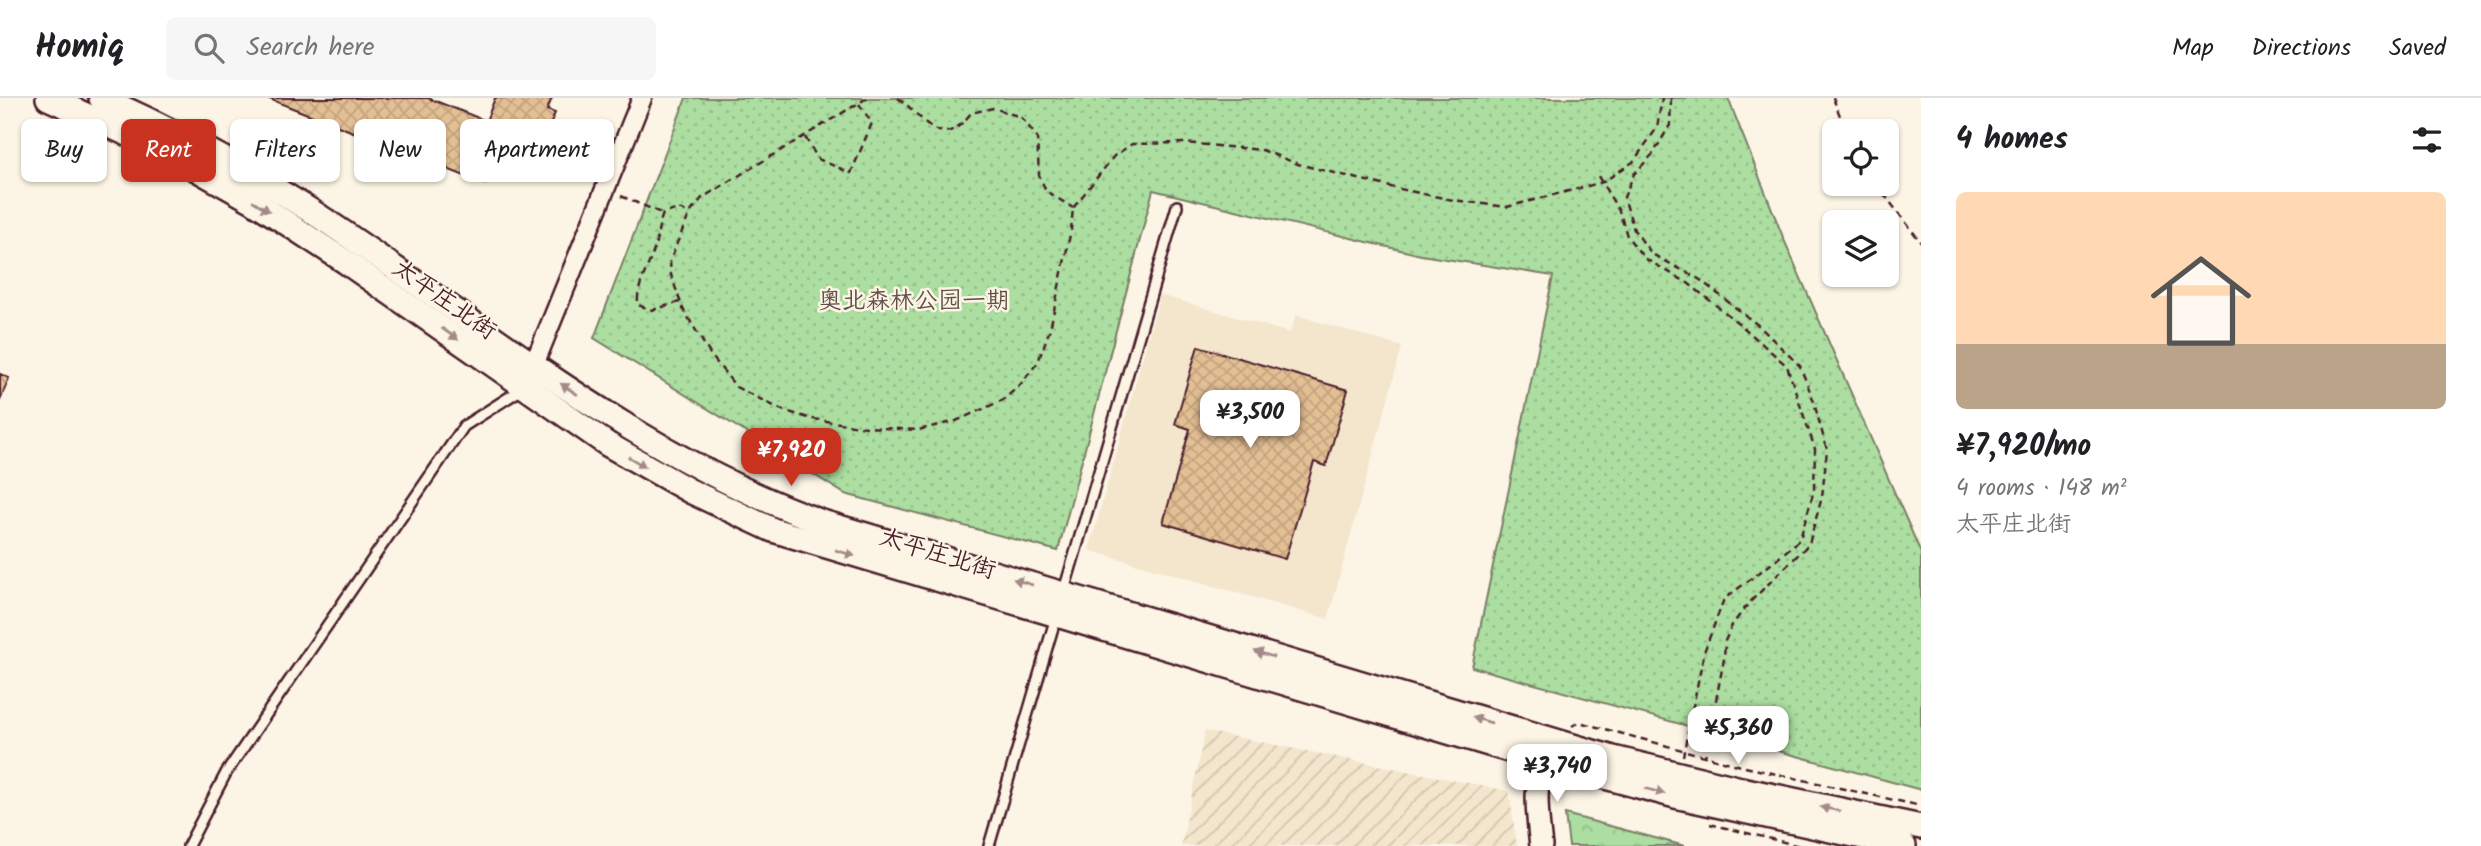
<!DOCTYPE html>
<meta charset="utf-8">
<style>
body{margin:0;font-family:Kalam,"LXGW WenKai TC",sans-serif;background:#f6f6f6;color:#202124;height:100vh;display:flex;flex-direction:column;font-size:26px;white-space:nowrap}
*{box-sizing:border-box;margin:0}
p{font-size:23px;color:#757577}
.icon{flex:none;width:38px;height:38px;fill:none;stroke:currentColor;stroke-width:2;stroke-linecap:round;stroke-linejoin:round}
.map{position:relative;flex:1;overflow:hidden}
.details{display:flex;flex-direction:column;background:#fff;width:560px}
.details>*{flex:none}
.banner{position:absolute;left:21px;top:21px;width:665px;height:63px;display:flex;gap:14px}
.fabs{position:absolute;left:1822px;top:21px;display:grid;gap:14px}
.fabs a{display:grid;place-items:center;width:77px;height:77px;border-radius:10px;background:#fff;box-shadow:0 2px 5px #0004;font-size:35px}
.price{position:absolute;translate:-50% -60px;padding:0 16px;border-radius:14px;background:#fff;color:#222;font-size:23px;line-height:46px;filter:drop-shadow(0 2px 4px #0008)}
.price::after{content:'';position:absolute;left:50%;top:42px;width:21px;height:16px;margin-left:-10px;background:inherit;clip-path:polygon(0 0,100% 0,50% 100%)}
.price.selected{background:#c8321e;color:#fff}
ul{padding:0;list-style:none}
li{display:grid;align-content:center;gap:14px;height:371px;padding:0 35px}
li+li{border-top:2px solid #e0e0e0}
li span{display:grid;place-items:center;height:217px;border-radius:10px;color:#555}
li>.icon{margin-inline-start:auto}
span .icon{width:126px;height:126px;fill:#fffc;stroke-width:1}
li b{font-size:30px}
h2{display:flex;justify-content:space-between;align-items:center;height:84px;padding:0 35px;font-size:30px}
.pill{padding:0 24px;border-radius:10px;background:#fff;box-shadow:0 2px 5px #0004;font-size:24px;line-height:63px}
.pill.selected{background:#c8321e;color:#fff}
header{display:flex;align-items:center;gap:42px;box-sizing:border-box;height:98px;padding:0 35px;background:#fff;border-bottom:2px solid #e0e0e0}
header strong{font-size:33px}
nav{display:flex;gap:38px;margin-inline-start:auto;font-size:24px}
.search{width:490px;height:63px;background:#f6f6f6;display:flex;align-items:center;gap:18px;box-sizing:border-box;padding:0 24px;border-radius:10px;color:#757577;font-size:26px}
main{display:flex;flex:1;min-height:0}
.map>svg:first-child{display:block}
.built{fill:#f4e5cd}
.industrial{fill:url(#industrial-furrows)}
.forest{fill:url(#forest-crowns);stroke:#7a7e66;stroke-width:2}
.park{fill:url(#park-dots);stroke:#7a7e66;stroke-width:2}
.building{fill:url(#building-cross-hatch);stroke:#4a1f2b;stroke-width:2}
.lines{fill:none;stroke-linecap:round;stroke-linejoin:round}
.service-casing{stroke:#4a1f2b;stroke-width:14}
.minor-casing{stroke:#4a1f2b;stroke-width:23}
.tertiary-casing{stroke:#4a1f2b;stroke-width:26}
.secondary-casing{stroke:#4a1f2b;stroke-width:28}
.path{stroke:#4a1f2b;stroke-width:2.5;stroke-dasharray:7 5;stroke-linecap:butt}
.service{stroke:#fcf5e5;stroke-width:9}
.minor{stroke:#fcf5e5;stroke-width:18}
.tertiary{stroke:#fcf5e5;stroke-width:21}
.secondary{stroke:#fcf5e5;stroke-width:23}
.oneway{fill:#a38a88}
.labels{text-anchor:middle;stroke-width:5;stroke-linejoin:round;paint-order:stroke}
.street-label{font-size:24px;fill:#4a1f2b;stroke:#fcf5e5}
.park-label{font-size:24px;fill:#624f48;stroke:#fcf5e5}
</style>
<header>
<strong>Homiq</strong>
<div class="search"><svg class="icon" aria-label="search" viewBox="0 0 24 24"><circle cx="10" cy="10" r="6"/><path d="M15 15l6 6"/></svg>Search here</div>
<nav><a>Map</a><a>Directions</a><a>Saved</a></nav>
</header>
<main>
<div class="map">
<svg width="1921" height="748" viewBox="0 0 1921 748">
<defs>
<pattern id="industrial-furrows" width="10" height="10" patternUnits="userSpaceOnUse" patternTransform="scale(1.75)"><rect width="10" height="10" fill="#f4e5cd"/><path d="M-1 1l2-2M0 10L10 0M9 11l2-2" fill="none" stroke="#d3c4b0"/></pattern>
<pattern id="forest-crowns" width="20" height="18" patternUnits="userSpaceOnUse" patternTransform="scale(1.75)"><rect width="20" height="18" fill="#abdea0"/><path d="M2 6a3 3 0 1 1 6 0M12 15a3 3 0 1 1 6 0" fill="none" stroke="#95be8a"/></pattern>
<pattern id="park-dots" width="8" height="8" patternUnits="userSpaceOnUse" patternTransform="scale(1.75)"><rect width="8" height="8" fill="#abdea0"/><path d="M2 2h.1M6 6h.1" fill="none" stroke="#95be8a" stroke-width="1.8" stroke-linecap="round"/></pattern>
<pattern id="building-cross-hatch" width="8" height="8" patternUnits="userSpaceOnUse" patternTransform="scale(1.75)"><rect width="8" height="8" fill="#e3bf94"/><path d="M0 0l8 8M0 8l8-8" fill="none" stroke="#c4a480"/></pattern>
</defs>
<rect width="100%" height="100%" fill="#fcf5e5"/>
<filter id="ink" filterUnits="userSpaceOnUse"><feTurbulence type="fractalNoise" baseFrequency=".0143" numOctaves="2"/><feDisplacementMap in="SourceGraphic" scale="14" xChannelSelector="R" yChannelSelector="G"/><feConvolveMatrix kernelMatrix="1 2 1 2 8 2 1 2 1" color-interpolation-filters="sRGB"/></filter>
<g filter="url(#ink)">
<!-- built -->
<polygon class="built" points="1160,197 1290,235 1296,217 1402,249 1328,521 1089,452"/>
<!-- industrial -->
<polygon class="industrial" points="1205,633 1509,693 1517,748 1181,748"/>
<!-- forest -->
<polygon class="forest" points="1565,716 1685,748 1569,748"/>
<!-- park -->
<polygon class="park" points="686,0 1728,0 1785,144 1921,455 1921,692 1472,569 1553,178 1421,157 1153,92 1058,453 845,396 594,240"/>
<!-- building -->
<g class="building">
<polygon points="267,0 428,0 486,23 495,0 552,0 547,12 555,15 541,50 546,53 541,65 485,86"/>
<polygon points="1198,248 1348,292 1326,368 1314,364 1285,461 1163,425 1190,331 1175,326"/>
<polygon points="0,276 9,280 0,303"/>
</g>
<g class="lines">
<defs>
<g id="service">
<polyline points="1063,496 1177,108"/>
<polyline points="188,748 226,675 464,328 522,291"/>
<polyline points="989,748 1056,519"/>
</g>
<polyline id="minor" points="529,279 642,0"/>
<path id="tertiary" d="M1541,748c-5,-40 -7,-62 5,-101"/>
<g id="secondary">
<polyline points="48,0 161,51 253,103 346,164 607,346 690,393 773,432 1542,662 1675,698 1904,748"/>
<path d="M101,0c72,32 143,70 210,113 167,109 321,243 511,311l791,236 128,31 180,38"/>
</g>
</defs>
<!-- service casing -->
<use href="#service" class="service-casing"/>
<!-- minor casing -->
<use href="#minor" class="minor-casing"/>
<!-- tertiary casing -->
<use href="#tertiary" class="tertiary-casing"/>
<!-- secondary casing -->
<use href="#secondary" class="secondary-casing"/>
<!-- path -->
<g class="path">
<polyline points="867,0 702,100 690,115 677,145 670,164 671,177 683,211 710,256 736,289 782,312 812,321 866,329 918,332 956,323 1003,302 1020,287 1038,264 1050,231 1071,132 1073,110 1114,58 1132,46 1185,45 1262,52 1298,66 1395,90 1453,102 1507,109 1603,84 1633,64 1657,30 1662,0"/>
<path d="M898,0c28,20 42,56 73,15l22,-5 28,9 16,20 2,38 7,16 27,17"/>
<polyline points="1671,0 1670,27 1653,56 1634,76 1624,99 1634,132 1652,156 1699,181 1759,228 1800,268 1813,301 1827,352 1822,399 1809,446 1749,505 1732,527 1725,543 1724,561 1705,659"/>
<polyline points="1833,0 1846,33"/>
<polyline points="805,39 818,61 851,75 872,25 859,6"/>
<polyline points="544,57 595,78"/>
<polyline points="1598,78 1620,115 1627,138 1644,160 1688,185 1742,228 1787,268 1815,351 1814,392 1800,441 1775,463 1724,501 1704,554 1683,658"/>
<polyline points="1876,86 1921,144"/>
<polyline points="621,98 663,116"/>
<path d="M680,204l-28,8 -14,-5c-2,-21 12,-39 17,-59 3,-11 3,-20 8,-32l15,-5 12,4"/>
<polyline points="1572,628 1579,624 1745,669 1921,708"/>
<polyline points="1710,726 1800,748"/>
</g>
<!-- service -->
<use href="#service" class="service"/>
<!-- minor -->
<use href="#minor" class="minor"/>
<!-- tertiary -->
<use href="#tertiary" class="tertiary"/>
<!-- secondary -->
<use href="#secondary" class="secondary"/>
</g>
<!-- one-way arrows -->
<defs><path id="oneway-solid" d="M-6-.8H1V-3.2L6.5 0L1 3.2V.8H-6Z" transform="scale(1.75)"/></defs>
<g class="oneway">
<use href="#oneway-solid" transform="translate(261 108) rotate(32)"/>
<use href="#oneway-solid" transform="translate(450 236) rotate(35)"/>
<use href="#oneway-solid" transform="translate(569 291) rotate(-147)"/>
<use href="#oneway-solid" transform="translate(637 364) rotate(31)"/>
<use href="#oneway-solid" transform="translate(845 455) rotate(17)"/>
<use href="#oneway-solid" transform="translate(1023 484) rotate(-163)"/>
<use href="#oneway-solid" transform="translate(1264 556) rotate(-163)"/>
<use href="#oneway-solid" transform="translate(1482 622) rotate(-163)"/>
<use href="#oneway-solid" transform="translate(1655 693) rotate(15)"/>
<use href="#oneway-solid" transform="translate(1830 711) rotate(-168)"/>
</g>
</g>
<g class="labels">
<!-- street labels -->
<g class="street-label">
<text transform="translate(445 201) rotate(35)" y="8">太平庄北街</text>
<text transform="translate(938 455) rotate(17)" y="8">太平庄北街</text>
</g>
<!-- park labels -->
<g class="park-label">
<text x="914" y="210">奥北森林公园一期</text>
</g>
</g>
</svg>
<div class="fabs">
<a><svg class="icon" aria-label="locate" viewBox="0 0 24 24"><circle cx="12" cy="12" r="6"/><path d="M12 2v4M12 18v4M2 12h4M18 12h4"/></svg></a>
<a><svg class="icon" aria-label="layers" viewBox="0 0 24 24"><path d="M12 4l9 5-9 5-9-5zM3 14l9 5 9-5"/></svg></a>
</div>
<b class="price" style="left:1250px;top:352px">¥3,500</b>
<b class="price selected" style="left:791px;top:390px">¥7,920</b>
<b class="price" style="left:1738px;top:668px">¥5,360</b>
<b class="price" style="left:1557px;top:706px">¥3,740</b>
<div class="banner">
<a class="pill">Buy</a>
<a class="pill selected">Rent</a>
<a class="pill">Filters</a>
<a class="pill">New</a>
<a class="pill">Apartment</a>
</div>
</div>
<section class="details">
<h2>4 homes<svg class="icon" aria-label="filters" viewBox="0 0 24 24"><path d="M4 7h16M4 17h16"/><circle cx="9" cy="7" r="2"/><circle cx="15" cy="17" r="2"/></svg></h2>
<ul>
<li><span style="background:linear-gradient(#ffd9b3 70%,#b9a48a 0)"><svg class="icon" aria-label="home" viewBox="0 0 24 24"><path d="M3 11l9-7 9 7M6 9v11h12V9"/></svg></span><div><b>¥7,920/mo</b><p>4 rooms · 148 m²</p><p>太平庄北街</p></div></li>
</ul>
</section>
</main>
